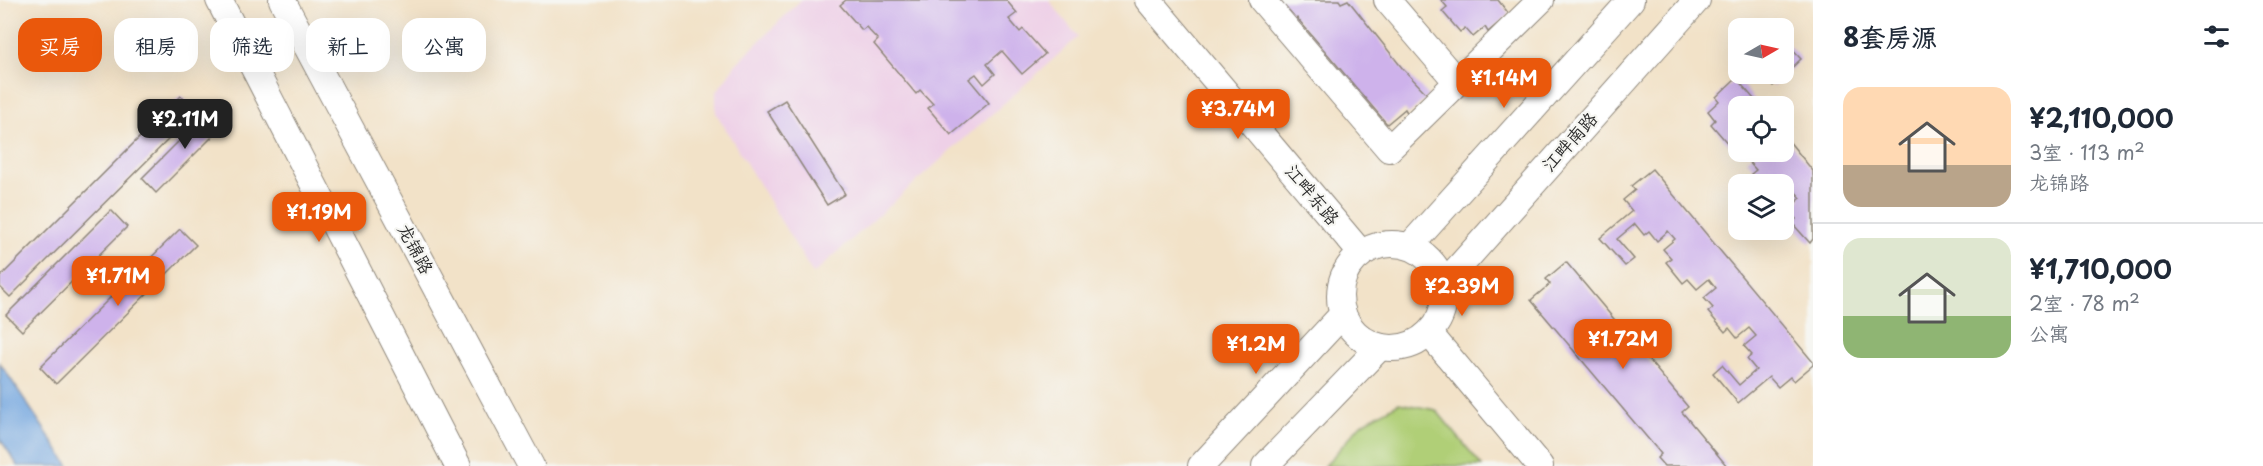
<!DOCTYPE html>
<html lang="zh">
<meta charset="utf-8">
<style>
body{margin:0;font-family:"Playpen Sans","LXGW WenKai TC",sans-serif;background:#f2f2f3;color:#1f2937;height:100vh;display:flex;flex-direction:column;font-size:22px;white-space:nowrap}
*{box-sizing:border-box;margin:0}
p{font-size:20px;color:#747a83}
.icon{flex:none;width:33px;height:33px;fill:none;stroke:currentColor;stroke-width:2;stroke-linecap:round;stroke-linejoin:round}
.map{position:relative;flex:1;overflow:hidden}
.drawer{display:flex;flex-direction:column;background:#fff;width:450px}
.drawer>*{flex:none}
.guide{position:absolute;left:18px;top:18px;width:570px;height:54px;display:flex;gap:12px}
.needle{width:39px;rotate:81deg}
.tools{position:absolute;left:1728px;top:18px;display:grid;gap:12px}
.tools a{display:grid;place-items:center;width:66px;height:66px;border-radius:12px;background:#fff;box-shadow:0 6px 24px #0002;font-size:30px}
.price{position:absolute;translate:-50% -51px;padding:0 14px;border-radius:12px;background:#ea580c;color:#fff;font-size:20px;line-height:39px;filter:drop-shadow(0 2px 3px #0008)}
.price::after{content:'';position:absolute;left:50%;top:36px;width:18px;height:14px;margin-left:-9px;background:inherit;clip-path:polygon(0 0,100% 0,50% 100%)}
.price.on{background:#222;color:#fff}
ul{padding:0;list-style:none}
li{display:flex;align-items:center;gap:18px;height:150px;padding:0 30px}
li+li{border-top:2px solid #e0e1e3}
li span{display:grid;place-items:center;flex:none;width:168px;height:120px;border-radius:18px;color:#555}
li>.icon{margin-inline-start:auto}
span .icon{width:72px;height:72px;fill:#fffc;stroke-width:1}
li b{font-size:26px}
h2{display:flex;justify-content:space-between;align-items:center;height:72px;padding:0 30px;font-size:26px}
.tag{padding:0 21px;border-radius:18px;background:#fff;box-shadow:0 6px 24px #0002;font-size:21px;line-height:54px}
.tag.on{background:#ea580c;color:#fff}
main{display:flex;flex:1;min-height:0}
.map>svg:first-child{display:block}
.built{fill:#eed0e7}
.green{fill:#b0cf77;stroke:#6e7d51;stroke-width:1.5}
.water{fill:#73a6df;stroke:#4f6885;stroke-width:1.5}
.building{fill:#ceb2eb}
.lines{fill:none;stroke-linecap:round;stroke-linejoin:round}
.minor-casing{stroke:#8e867a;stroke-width:28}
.minor{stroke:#fff;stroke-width:26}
.labels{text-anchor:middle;stroke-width:4.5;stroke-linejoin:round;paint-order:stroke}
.street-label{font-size:18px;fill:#2b2b2b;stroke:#f6f6f2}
</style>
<main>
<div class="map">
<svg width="1813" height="466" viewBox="0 0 1813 466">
<rect width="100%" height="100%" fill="#f6f6f2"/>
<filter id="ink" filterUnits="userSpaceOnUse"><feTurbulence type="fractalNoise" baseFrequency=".0167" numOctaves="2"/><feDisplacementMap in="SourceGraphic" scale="12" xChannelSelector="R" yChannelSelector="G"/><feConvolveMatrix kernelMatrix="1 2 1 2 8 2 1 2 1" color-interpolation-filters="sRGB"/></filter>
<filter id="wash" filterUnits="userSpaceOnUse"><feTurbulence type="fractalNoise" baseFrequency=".008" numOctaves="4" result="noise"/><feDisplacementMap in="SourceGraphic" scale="24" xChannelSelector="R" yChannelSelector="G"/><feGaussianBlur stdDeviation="1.35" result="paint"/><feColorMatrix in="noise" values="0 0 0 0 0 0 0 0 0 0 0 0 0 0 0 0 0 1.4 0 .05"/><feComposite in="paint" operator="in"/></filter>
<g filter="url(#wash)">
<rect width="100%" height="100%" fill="#f2e2c8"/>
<!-- built -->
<polygon class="built" points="801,0 1049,0 1078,37 813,274 716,113 716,93 736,64"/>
<!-- green -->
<polygon class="green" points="1399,403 1436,410 1482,466 1325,466 1361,424"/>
<!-- water -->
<polygon class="water" points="0,363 69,466 18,466 0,439"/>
<g id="blocks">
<!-- building -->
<g class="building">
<polygon points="846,0 1006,0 1017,13 1009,19 1020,32 1023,29 1045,54 1022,74 1002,51 987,64 995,74 984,84 976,74 969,79 989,103 951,135 928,108 933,104 920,90 916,94 874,44 878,40 866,27 862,30 840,5"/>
<polygon points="1276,0 1339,0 1341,3 1348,0 1403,69 1429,96 1408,114 1405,109 1387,124 1297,18 1292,22"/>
<polygon points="1441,0 1498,0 1509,14 1488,32 1485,27 1473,37 1465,28 1460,32 1442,11 1447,7"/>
<polygon points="1784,41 1801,59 1773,86 1762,74 1784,74"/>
<polygon points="1736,78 1760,106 1738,106 1738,148 1733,141 1729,145 1711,124 1715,120 1708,111 1719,101 1716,97"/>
<polygon points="181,96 197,111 10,297 0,287 0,277"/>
<polygon points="785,100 845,194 827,205 767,111"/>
<polygon points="213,107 228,121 156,193 142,178"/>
<polygon points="1784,135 1813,171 1813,239 1810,243 1792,223 1796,219 1788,209 1801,198 1793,189 1784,198 1784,184 1760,184 1751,174 1756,170 1747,160 1756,152 1784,152"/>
<polygon points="1652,169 1813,362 1813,365 1794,381 1790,377 1778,387 1769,377 1738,403 1713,373 1722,365 1739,385 1756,370 1747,359 1752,355 1744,346 1756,336 1749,328 1737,338 1729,328 1725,332 1708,312 1713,308 1704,298 1716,288 1709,279 1697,289 1688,279 1683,283 1666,262 1671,258 1663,249 1675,239 1668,231 1657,241 1649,231 1644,235 1635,224 1617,239 1634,259 1625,266 1600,238 1632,211 1623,200 1635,190 1631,186"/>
<polygon points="111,210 127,227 22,331 6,315"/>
<polygon points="180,229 196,245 56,384 40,367"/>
<polygon points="1566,262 1688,407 1682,412 1727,466 1664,466 1657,458 1661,454 1531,300 1550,284 1546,279"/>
</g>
</g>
</g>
<g filter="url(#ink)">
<use href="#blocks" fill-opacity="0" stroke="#8e867a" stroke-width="1.5"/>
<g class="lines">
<defs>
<g id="minor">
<polyline points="219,0 458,466"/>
<polyline points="282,0 531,466"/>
<polyline points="1148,0 1361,253"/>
<polyline points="1262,0 1389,149 1541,0"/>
<polyline points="1387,0 1457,82"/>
<circle cx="1392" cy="296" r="52"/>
<polyline points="1410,246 1631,0"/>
<polyline points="1443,285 1697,0"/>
<polyline points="1429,333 1540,466"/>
<polyline points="1201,466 1343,314"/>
<polyline points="1265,466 1380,347"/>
</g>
</defs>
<!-- minor casing -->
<use href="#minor" class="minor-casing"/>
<!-- minor -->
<use href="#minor" class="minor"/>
</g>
</g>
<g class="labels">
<!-- street labels -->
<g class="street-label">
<text transform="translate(1570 142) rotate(-48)" y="6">江畔南路</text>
<text transform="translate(1312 195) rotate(50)" y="6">江畔东路</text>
<text transform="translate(415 249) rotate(62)" y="6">龙锦路</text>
</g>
</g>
</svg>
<div class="tools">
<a><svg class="needle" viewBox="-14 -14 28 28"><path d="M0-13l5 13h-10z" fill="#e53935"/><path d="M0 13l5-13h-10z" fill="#747a83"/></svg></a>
<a><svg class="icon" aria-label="locate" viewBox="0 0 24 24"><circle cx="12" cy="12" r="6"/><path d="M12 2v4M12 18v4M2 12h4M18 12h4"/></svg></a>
<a><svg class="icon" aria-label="layers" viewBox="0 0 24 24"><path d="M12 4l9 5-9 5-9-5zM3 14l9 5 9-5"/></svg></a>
</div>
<b class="price" style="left:1504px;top:109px">¥1.14M</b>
<b class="price" style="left:1238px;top:140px">¥3.74M</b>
<b class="price on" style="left:185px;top:150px">¥2.11M</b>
<b class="price" style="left:319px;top:243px">¥1.19M</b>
<b class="price" style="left:118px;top:307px">¥1.71M</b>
<b class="price" style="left:1462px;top:317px">¥2.39M</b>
<b class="price" style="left:1623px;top:370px">¥1.72M</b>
<b class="price" style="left:1256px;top:375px">¥1.2M</b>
<div class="guide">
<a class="tag on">买房</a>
<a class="tag">租房</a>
<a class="tag">筛选</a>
<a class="tag">新上</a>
<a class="tag">公寓</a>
</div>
</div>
<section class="drawer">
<h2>8套房源<svg class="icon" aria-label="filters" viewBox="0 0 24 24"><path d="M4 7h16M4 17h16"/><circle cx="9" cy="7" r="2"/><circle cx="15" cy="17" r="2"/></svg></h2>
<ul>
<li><span style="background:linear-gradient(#ffd9b3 65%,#b9a48a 0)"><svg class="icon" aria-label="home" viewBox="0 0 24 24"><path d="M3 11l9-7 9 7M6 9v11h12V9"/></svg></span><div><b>¥2,110,000</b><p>3室 · 113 m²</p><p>龙锦路</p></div></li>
<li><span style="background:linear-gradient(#dfe7d0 65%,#8fb573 0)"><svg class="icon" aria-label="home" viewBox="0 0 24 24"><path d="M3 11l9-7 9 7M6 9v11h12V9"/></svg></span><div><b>¥1,710,000</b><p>2室 · 78 m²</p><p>公寓</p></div></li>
</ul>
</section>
</main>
